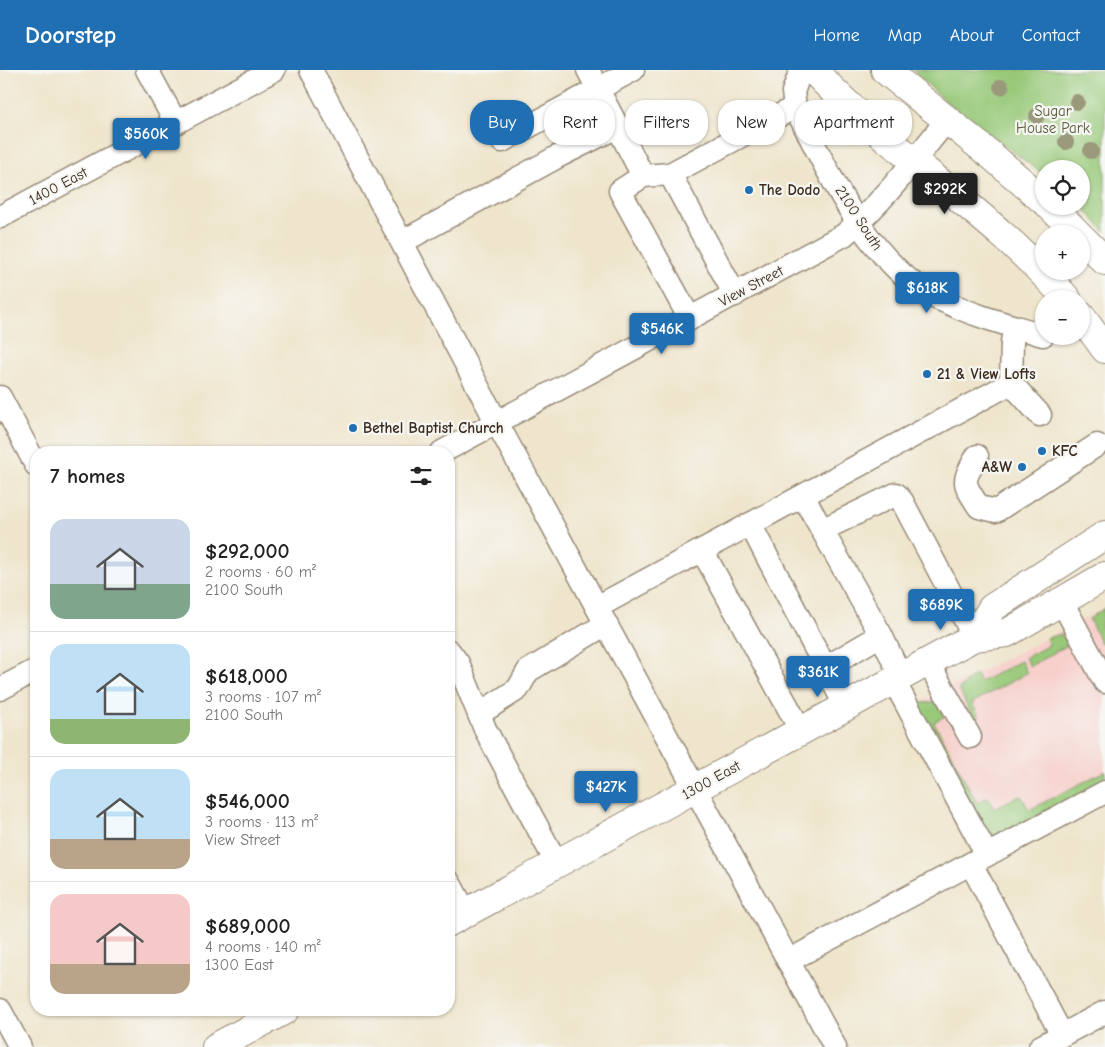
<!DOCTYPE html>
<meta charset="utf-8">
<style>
body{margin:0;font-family:"Comic Neue",sans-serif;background:#f2f2f2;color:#222;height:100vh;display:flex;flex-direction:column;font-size:19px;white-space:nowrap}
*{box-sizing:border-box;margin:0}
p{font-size:16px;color:#767676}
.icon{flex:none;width:28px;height:28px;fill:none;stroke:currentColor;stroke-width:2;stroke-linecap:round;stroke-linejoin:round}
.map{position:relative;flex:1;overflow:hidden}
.details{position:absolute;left:30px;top:376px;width:425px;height:570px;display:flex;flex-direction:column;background:#fff;border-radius:20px;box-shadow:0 1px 4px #0004}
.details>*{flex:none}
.hud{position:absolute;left:470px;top:30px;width:475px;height:45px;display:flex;gap:10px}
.controls{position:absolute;left:1035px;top:90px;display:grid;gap:10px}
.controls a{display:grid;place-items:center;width:55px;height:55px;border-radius:50%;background:#fff;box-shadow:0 1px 4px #0004;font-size:25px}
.price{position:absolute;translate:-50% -42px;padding:0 11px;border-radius:5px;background:#1f6fb2;color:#fff;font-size:16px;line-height:32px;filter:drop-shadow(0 1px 2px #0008)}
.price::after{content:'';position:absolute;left:50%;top:30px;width:15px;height:11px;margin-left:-8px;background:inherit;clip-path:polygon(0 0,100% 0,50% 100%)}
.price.selected{background:#222;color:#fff}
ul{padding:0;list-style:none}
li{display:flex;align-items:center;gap:15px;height:125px;padding:0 20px}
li+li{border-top:1px solid #e0e0e0}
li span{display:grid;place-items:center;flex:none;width:140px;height:100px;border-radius:15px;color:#555}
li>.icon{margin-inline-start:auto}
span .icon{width:60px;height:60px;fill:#fffc;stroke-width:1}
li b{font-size:21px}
h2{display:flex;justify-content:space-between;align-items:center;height:60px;padding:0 20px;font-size:21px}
.chip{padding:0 18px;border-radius:20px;background:#fff;box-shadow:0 1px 4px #0004;font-size:18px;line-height:45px}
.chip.selected{background:#1f6fb2;color:#fff}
header{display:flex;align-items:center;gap:30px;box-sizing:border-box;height:70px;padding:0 25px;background:#1f6fb2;color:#fff}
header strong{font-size:24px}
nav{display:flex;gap:28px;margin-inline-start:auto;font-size:18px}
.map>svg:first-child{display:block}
.built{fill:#f7d0cc}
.green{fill:#98c979;stroke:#6a7a4c}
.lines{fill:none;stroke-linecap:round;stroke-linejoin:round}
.minor-casing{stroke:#958875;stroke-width:25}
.major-casing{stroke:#958875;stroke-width:30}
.minor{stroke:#fff;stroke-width:22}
.major{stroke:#fff;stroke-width:28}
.tree{fill:#9b997b}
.poi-dot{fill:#1f6fb2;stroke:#f6f6f2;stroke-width:2}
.labels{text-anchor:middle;stroke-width:4.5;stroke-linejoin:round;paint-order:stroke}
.park-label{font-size:15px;fill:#575a39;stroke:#f6f6f2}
.street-label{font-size:15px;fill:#3b2a1e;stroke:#f6f6f2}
.poi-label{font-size:15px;font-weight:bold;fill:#3b2a1e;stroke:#f6f6f2;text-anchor:start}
</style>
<header>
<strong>Doorstep</strong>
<nav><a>Home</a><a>Map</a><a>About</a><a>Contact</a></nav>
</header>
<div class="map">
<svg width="1105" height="977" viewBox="0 0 1105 977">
<rect width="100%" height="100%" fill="#f6f6f2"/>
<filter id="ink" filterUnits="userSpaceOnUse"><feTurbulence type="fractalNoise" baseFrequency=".02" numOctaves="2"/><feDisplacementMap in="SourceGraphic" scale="10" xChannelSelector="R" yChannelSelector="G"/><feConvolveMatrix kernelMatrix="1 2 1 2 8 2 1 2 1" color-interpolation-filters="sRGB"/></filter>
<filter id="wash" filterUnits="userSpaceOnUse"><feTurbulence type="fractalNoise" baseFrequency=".0096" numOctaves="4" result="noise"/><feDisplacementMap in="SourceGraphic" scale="20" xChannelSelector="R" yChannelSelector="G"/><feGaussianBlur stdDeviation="1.12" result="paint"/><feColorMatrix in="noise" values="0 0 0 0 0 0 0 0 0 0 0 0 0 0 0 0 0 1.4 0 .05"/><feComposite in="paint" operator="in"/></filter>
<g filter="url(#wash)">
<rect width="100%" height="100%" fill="#efe5cc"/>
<!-- built -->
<polygon class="built" points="1105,538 1105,721 985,783 908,639"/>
<!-- green -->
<g class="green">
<polygon points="913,0 1105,0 1105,162 1081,135 1081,99 1044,99 1044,105 943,29"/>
<polygon points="1105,538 1101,555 1105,572 1101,573 1089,549"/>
<polygon points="1062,564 1068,575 1030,596 1025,588 1049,575 1046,568"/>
<polygon points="1021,591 1027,603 972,633 979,647 973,649 959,619 975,604 980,612"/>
<polygon points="936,632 945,646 934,652 977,733 988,727 994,738 1019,726 1022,727 1029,740 1105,701 1105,712 992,771 987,769 914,636 921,633"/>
</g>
</g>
<g filter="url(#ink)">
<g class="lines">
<defs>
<g id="minor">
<polyline points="147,0 176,53"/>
<polyline points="311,0 497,353 835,977"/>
<polyline points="588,0 643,106"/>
<path d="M801,0l-8,22 2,15c34,66 66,142 130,185 6,5 14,7 21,10 31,15 64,23 97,33"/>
<polyline points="502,71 633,0"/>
<polyline points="670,104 735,225"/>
<polyline points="0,147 274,0"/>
<polyline points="402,172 557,87 617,57"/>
<polyline points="690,249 620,121 643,106 670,104 795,37"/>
<polyline points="1011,313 1012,272 1015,257"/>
<polyline points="0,327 36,395"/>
<path d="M442,382l402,-217c40,-33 70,-75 103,-115"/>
<path d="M977,386c-15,27 -15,25 2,51l17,4 101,-66"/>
<polyline points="803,426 822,460"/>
<polyline points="750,454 846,637"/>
<polyline points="702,480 801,661"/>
<polyline points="1061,530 1105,612"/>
<polyline points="597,537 1011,313 1040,345"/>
<polyline points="449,581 458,593 485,659 557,794"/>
<polyline points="928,592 970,667"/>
<polyline points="825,598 881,565"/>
<polyline points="901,607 881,565 822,460 896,424 902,431 974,567"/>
<polyline points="894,611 987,785"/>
<polyline points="0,619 36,600"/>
<polyline points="479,644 518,619 528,601 606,554"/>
<polyline points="971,794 1062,965"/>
<polyline points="449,812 466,843"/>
<polyline points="788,891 1105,722"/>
<polyline points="0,940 20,977"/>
<polyline points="1040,977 1105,942"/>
</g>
<g id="major">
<path d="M813,0c78,83 179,143 254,229"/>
<polyline points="885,0 992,86 1044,131"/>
<polyline points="1050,136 1078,164"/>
<polyline points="1081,167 1105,191"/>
<polyline points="1081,246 1105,279"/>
<polyline points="974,567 992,538 1105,465"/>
<polyline points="449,852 974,567 1007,563 1105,506"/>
<polyline points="216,977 285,940"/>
</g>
</defs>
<!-- minor casing -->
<use href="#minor" class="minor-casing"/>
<!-- major casing -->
<use href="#major" class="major-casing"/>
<!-- minor -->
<use href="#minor" class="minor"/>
<!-- major -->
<use href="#major" class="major"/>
</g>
<!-- trees -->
<g class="tree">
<circle cx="1001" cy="17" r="8"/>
<circle cx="1077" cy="32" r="8"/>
<circle cx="1037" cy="46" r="8"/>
<circle cx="1066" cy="72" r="8"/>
<circle cx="1091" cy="81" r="8"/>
</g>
</g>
<!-- markers -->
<g class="poi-dot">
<circle cx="749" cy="120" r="5"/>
<circle cx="927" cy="304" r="5"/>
<circle cx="353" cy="358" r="5"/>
<circle cx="1042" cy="381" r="5"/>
<circle cx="1022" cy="397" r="5"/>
</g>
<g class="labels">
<!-- park labels -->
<g class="park-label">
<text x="1053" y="46">Sugar<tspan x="1053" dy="17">House Park</tspan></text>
</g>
<!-- street labels -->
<g class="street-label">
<text transform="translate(58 116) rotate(-28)" y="5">1400 East</text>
<text transform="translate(859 148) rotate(57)" y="5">2100 South</text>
<text transform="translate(751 216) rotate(-28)" y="5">View Street</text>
<text transform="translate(711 710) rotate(-29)" y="5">1300 East</text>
</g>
<!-- poi labels -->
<g class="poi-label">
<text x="759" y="125">The Dodo</text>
<text x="937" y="309">21 &amp; View Lofts</text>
<text x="363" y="363">Bethel Baptist Church</text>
<text x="1052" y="386">KFC</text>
<text x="1012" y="402" text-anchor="end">A&amp;W</text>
</g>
</g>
</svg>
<div class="controls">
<a><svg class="icon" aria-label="locate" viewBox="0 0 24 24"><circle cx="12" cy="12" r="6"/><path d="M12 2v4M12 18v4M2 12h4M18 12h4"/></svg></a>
<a>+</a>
<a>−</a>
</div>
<b class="price" style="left:146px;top:90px">$560K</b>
<b class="price selected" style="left:945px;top:145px">$292K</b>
<b class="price" style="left:927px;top:244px">$618K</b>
<b class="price" style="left:662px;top:285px">$546K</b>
<b class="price" style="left:941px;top:561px">$689K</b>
<b class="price" style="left:818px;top:628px">$361K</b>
<b class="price" style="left:606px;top:743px">$427K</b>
<div class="hud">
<a class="chip selected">Buy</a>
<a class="chip">Rent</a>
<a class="chip">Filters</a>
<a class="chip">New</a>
<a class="chip">Apartment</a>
</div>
<section class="details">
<h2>7 homes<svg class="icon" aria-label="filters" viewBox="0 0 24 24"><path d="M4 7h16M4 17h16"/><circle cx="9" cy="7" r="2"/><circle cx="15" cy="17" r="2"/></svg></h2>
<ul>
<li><span style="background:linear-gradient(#c9d6e8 65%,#7fa58c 0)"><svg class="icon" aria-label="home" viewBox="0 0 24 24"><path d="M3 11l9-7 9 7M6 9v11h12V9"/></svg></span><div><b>$292,000</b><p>2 rooms · 60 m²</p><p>2100 South</p></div></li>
<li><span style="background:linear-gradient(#bfe0f5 75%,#8fb573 0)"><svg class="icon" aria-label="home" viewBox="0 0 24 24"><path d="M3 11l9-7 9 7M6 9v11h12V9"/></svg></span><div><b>$618,000</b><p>3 rooms · 107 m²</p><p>2100 South</p></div></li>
<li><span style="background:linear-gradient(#bfe0f5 70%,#b9a48a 0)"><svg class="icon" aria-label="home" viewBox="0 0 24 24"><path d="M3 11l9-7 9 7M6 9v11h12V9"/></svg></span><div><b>$546,000</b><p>3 rooms · 113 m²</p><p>View Street</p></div></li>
<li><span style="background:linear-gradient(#f6c9c9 70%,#b9a48a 0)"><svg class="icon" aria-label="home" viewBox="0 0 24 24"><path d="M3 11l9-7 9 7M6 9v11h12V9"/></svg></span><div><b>$689,000</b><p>4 rooms · 140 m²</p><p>1300 East</p></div></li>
</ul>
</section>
</div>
